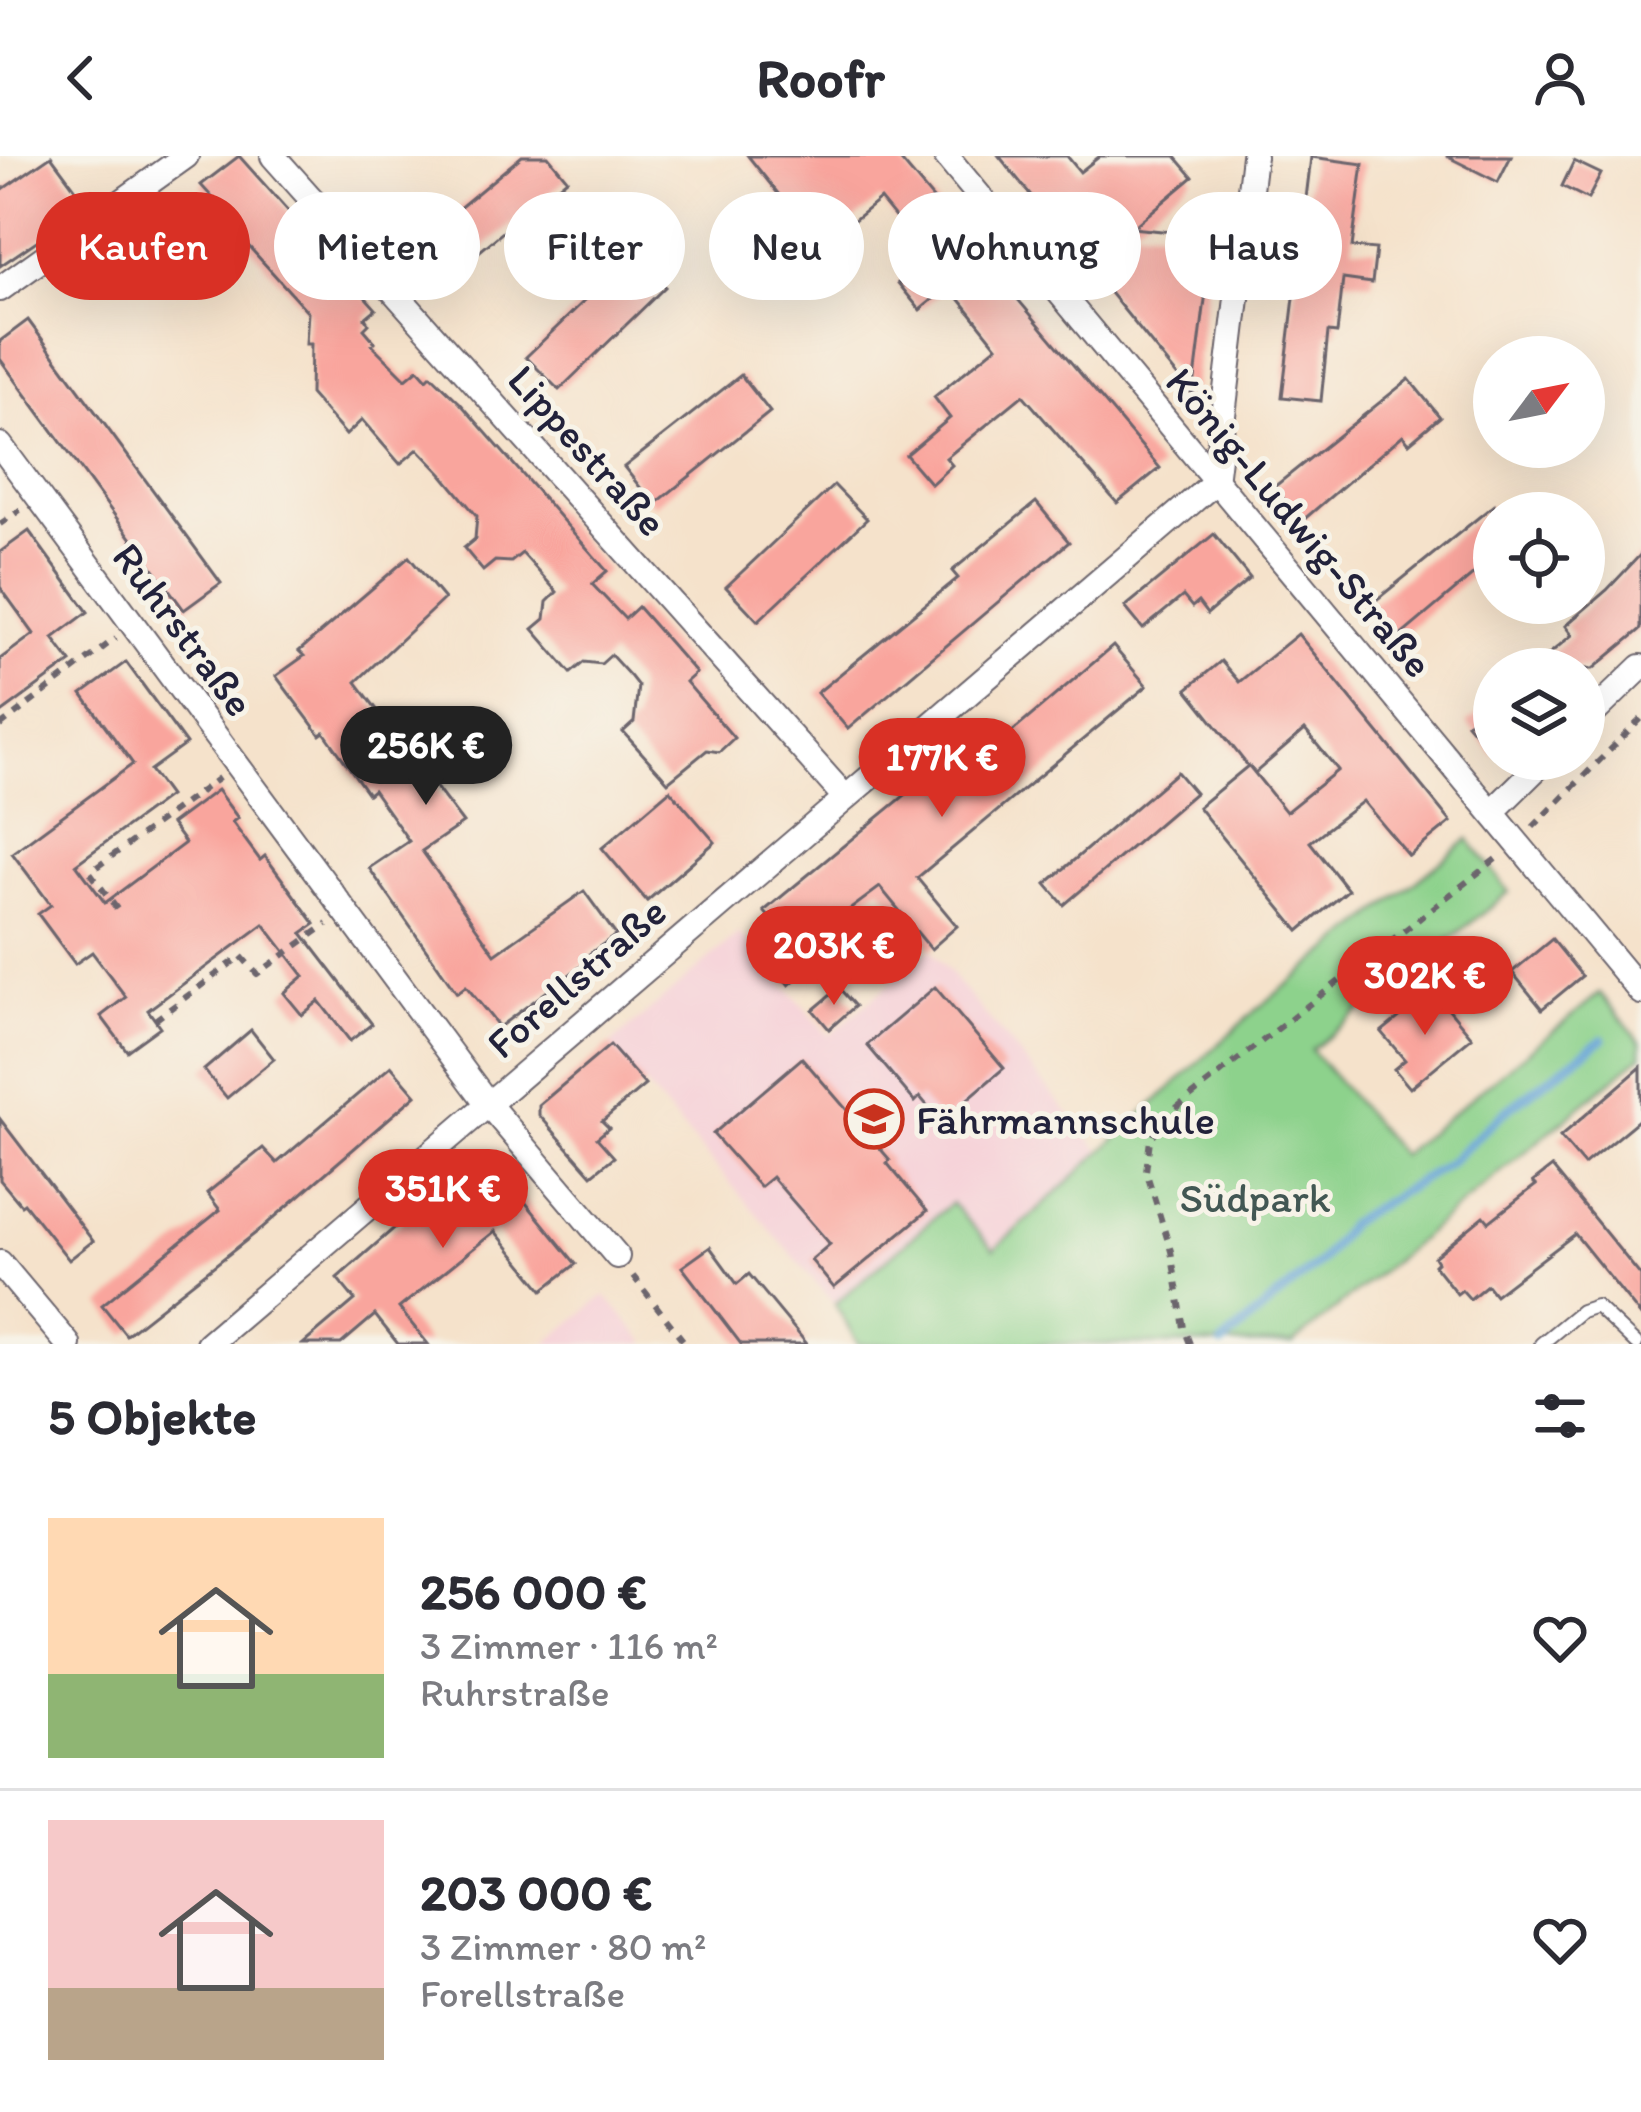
<!DOCTYPE html>
<html lang="de">
<meta charset="utf-8">
<style>
body{margin:0;font-family:Itim,sans-serif;background:#f7f7f7;color:#2b2b33;height:100vh;display:flex;flex-direction:column;font-size:45px;white-space:nowrap}
*{box-sizing:border-box;margin:0}
p{font-size:39px;color:#7c7c81}
.icon{flex:none;width:66px;height:66px;fill:none;stroke:currentColor;stroke-width:2;stroke-linecap:round;stroke-linejoin:round}
.map{position:relative;height:1188px;overflow:hidden}
.drawer{display:flex;flex-direction:column;background:#fff;flex:1}
.drawer>*{flex:none}
.guide{position:absolute;left:36px;top:36px;width:1569px;height:108px;display:flex;gap:24px}
.needle{width:78px;rotate:58deg}
.controls{position:absolute;left:1473px;top:180px;display:grid;gap:24px}
.controls a{display:grid;place-items:center;width:132px;height:132px;border-radius:50%;background:#fff;box-shadow:0 12px 48px #0002;font-size:60px}
.price{position:absolute;translate:-50% -102px;padding:0 27px;border-radius:42px;background:#d93025;color:#fff;font-size:39px;line-height:78px;filter:drop-shadow(0 3px 6px #0008)}
.price::after{content:'';position:absolute;left:50%;top:72px;width:36px;height:27px;margin-left:-18px;background:inherit;clip-path:polygon(0 0,100% 0,50% 100%)}
.price.active{background:#222;color:#fff}
ul{padding:0;list-style:none}
li{display:flex;align-items:center;gap:36px;height:300px;padding:0 48px}
li+li{border-top:3px solid #e1e1e2}
li span{display:grid;place-items:center;flex:none;width:336px;height:240px;border-radius:0px;color:#555}
li>.icon{margin-inline-start:auto}
span .icon{width:144px;height:144px;fill:#fffc;stroke-width:1}
li b{font-size:51px}
h2{display:flex;justify-content:space-between;align-items:center;height:144px;padding:0 48px;font-size:51px}
.pill{padding:0 42px;border-radius:54px;background:#fff;box-shadow:0 12px 48px #0002;font-size:42px;line-height:108px}
.pill.active{background:#d93025;color:#fff}
header{display:flex;justify-content:space-between;align-items:center;height:156px;padding:0 48px;background:#fff;font-size:54px;font-weight:700}
.map>svg:first-child{display:block}
.built{fill:#f6cfd7}
.green{fill:#8dd28c;stroke:#587a64;stroke-width:3}
.lines{fill:none;stroke-linecap:round;stroke-linejoin:round}
.stream{stroke:#62a3d5;stroke-width:9}
.building{fill:#f9a59d;fill-rule:evenodd}
.lane-casing{stroke:#6c656d;stroke-width:16}
.street-casing{stroke:#6c656d;stroke-width:28}
.path{stroke:#6c656d;stroke-width:6;stroke-dasharray:9 9;stroke-linecap:butt}
.lane{stroke:#fff;stroke-width:12}
.street{stroke:#fff;stroke-width:24}
.labels{text-anchor:middle;stroke-width:10;stroke-linejoin:round;paint-order:stroke}
.street-label{font-size:42px;fill:#22223b;stroke:#f7f3e8}
.poi-label{font-size:42px;fill:#22223b;stroke:#f7f3e8;text-anchor:start}
.park-label{font-size:42px;fill:#425753;stroke:#f7f3e8}
</style>
<header><svg class="icon" aria-label="back" viewBox="0 0 24 24"><path d="M15 5l-7 7 7 7"/></svg>Roofr<svg class="icon" aria-label="person" viewBox="0 0 24 24"><circle cx="12" cy="8" r="4"/><path d="M4 21q1-7 8-7t8 7"/></svg></header>
<div class="map">
<svg width="1641" height="1188" viewBox="0 0 1641 1188">
<rect width="100%" height="100%" fill="#f7f3e8"/>
<filter id="ink" filterUnits="userSpaceOnUse"><feTurbulence type="fractalNoise" baseFrequency=".00833" numOctaves="2"/><feDisplacementMap in="SourceGraphic" scale="24" xChannelSelector="R" yChannelSelector="G"/><feConvolveMatrix kernelMatrix="1 2 1 2 8 2 1 2 1" color-interpolation-filters="sRGB"/></filter>
<filter id="wash" filterUnits="userSpaceOnUse"><feTurbulence type="fractalNoise" baseFrequency=".004" numOctaves="4" result="noise"/><feDisplacementMap in="SourceGraphic" scale="48" xChannelSelector="R" yChannelSelector="G"/><feGaussianBlur stdDeviation="2.7" result="paint"/><feColorMatrix in="noise" values="0 0 0 0 0 0 0 0 0 0 0 0 0 0 0 0 0 1.4 0 .05"/><feComposite in="paint" operator="in"/></filter>
<g filter="url(#wash)">
<rect width="100%" height="100%" fill="#f5e2cb"/>
<!-- built -->
<g class="built">
<polygon points="739,777 829,880 930,793 1102,997 994,1095 951,1047 835,1148 610,889"/>
<polygon points="605,1139 647,1188 546,1188"/>
</g>
<!-- green -->
<polygon class="green" points="1469,683 1509,736 1311,894 1401,999 1600,837 1641,886 1641,900 1293,1188 858,1188 835,1148 951,1047 994,1094 1256,854"/>
<g class="lines">
<!-- stream -->
<polyline class="stream" points="1222,1188 1321,1105 1350,1067 1449,1007 1505,955 1603,883"/>
</g>
<g id="blocks">
<!-- building -->
<g class="building">
<polygon points="51,0 88,50 0,110 0,35"/>
<polygon points="239,0 376,153 365,162 369,168 364,173 375,186 372,189 406,223 418,213 427,223 431,219 460,247 607,415 592,428 625,463 638,451 696,517 686,526 734,582 719,596 707,594 668,626 623,576 634,566 638,530 631,521 611,499 601,508 584,506 571,517 533,473 545,463 547,446 557,436 522,397 511,406 495,405 483,415 464,392 475,383 477,360 442,318 418,293 400,308 362,264 346,279 310,238 311,188 306,188 308,156 216,54 220,50 201,29"/>
<polygon points="522,0 548,0 567,23 451,119 422,83"/>
<polygon points="748,0 897,0 1160,312 1117,347 1023,239 946,302 952,309 931,328 906,299 950,262 934,241 997,190 949,130 920,154 898,127 928,102 880,43 790,116 761,80 792,55"/>
<polygon points="999,0 1067,0 1080,16 1100,0 1175,0 1193,21 1132,72 1213,80 1193,239"/>
<polygon points="1446,0 1511,0 1498,26"/>
<polygon points="1311,1 1363,8 1352,91 1376,93 1372,127 1343,123 1337,177 1328,176 1321,245 1282,241"/>
<polygon points="1574,5 1601,18 1588,43 1562,30"/>
<polygon points="633,98 665,131 559,234 526,201"/>
<polygon points="28,164 221,427 184,454 0,203 0,185"/>
<polygon points="741,219 770,256 654,349 624,311"/>
<polygon points="1409,223 1440,261 1409,287 1403,279 1302,365 1274,331"/>
<polygon points="834,329 867,363 758,465 726,431"/>
<polygon points="1036,346 1069,386 848,573 817,537 958,422 952,415"/>
<polygon points="1494,349 1494,401 1398,482 1370,449"/>
<polygon points="29,375 88,456 53,482 71,506 0,558 0,503 34,478 0,431 0,396"/>
<polygon points="1214,378 1250,422 1207,458 1198,446 1192,451 1183,440 1143,473 1125,451"/>
<polygon points="1641,398 1641,473 1593,513 1531,513 1572,479 1565,470 1607,434"/>
<polygon points="409,401 444,443 356,526 463,667 422,695 495,798 584,735 616,779 589,798 592,802 499,871 466,830 457,837 369,712 409,685 373,634 368,638 324,576 320,579 276,520 304,500 299,495"/>
<path d="M1298,478l153,188 -42,34 -46,-55 -53,41 38,48 -49,41 -101,-124 50,-41 -61,-77 34,-28 18,21zM1305,574l33,40 -52,42 -37,-46 6,7z"/>
<polygon points="1113,490 1147,530 917,722 957,770 931,793 880,731 821,775 825,779 796,802 806,814 789,829 758,792 780,774 764,755 938,612 951,628"/>
<polygon points="126,506 186,588 150,614 169,640 76,708 105,747 185,687 171,668 217,634 238,662 232,666 260,704 265,700 315,768 302,777 372,868 350,885 319,845 302,859 284,837 304,820 264,768 148,854 160,871 127,895 101,860 126,841 92,796 75,808 38,758 51,749 12,697 133,608 82,538"/>
<polygon points="1494,545 1494,599 1467,567"/>
<polygon points="1177,616 1195,637 1064,749 1046,728"/>
<polygon points="670,634 715,686 647,745 602,692"/>
<polygon points="1552,783 1582,820 1542,853 1512,816"/>
<polygon points="935,831 1004,912 941,966 920,941 915,946 867,889"/>
<polygon points="839,832 855,850 829,873 813,854"/>
<polygon points="1433,834 1472,881 1410,932 1394,913 1405,904 1381,876"/>
<polygon points="251,874 274,903 227,942 204,914"/>
<polygon points="610,889 645,929 602,965 609,972 597,982 614,1001 592,1019 539,959 539,949"/>
<polygon points="802,902 890,1004 887,1007 927,1055 834,1132 811,1104 830,1088 772,1021 760,1031 713,978"/>
<polygon points="391,910 416,939 262,1072 126,1179 102,1149 220,1054 207,1037 263,992 277,1007"/>
<polygon points="1641,911 1641,962 1584,1009 1560,981"/>
<polygon points="0,963 93,1085 69,1104 24,1047 21,1049 0,1024"/>
<polygon points="477,1000 490,1003 576,1108 543,1134 495,1075 399,1152 428,1188 398,1188 375,1159 341,1188 303,1188 355,1144 337,1122"/>
<polygon points="1552,1011 1641,1120 1641,1160 1575,1078 1495,1139 1487,1129 1470,1143 1462,1134 1457,1138 1434,1109 1437,1106 1434,1101 1484,1060 1489,1066 1536,1029 1533,1026"/>
<polygon points="710,1091 737,1128 749,1118 807,1188 741,1188 682,1111"/>
</g>
</g>
</g>
<g filter="url(#ink)">
<use href="#blocks" fill-opacity="0" stroke="#6c656d" stroke-width="3"/>
<g class="lines">
<defs>
<polyline id="lane" points="1541,1188 1581,1155 1596,1150 1636,1188"/>
<g id="street">
<polyline points="273,0 844,640"/>
<polyline points="946,0 1641,836"/>
<polyline points="0,133 186,0"/>
<polyline points="0,289 488,948 617,1100"/>
<polyline points="1584,566 1641,511"/>
<polyline points="1492,656 1546,603"/>
<polyline points="0,1107 68,1188"/>
<polyline points="208,1188 1215,326 1254,0"/>
</g>
</defs>
<!-- lane casing -->
<use href="#lane" class="lane-casing"/>
<!-- street casing -->
<use href="#street" class="street-casing"/>
<!-- path -->
<g class="path">
<polyline points="0,368 20,354"/>
<polyline points="0,570 116,482"/>
<polyline points="1533,671 1641,563"/>
<polyline points="117,753 90,716 219,622"/>
<polyline points="155,864 241,800 257,818 327,768"/>
<polyline points="633,1120 686,1188"/>
<polyline points="1190,1188 1184,1172 1171,1095 1146,1015 1150,984 1167,959 1496,703"/>
</g>
<!-- lane -->
<use href="#lane" class="lane"/>
<!-- street -->
<use href="#street" class="street"/>
</g>
</g>
<!-- icons -->
<defs>
<symbol id="school-ring" viewBox="-11 -11 22 22"><circle r="9.5" fill="#f7f3e8" stroke="#c8321e" stroke-width="1.5"/><path d="M0-5L7-2L0 1L-7-2ZM-4 1L0 2.5L4 1V4Q0 6-4 4Z" fill="#c8321e"/></symbol>
</defs>
<g fill-rule="evenodd">
<use href="#school-ring" x="841" y="930" width="66" height="66"/>
</g>
<g class="labels">
<!-- street labels -->
<g class="street-label">
<text transform="translate(588 294) rotate(48)" y="15">Lippestraße</text>
<text transform="translate(1300 366) rotate(50)" y="15">König-Ludwig-Straße</text>
<text transform="translate(184 473) rotate(53)" y="15">Ruhrstraße</text>
<text transform="translate(576 821) rotate(-41)" y="15">Forellstraße</text>
</g>
<!-- poi labels -->
<g class="poi-label">
<text x="916" y="978">Fährmannschule</text>
</g>
<!-- park labels -->
<g class="park-label">
<text x="1255" y="1056">Südpark</text>
</g>
</g>
</svg>
<div class="controls">
<a><svg class="needle" viewBox="-14 -14 28 28"><path d="M0-13l5 13h-10z" fill="#e53935"/><path d="M0 13l5-13h-10z" fill="#7c7c81"/></svg></a>
<a><svg class="icon" aria-label="locate" viewBox="0 0 24 24"><circle cx="12" cy="12" r="6"/><path d="M12 2v4M12 18v4M2 12h4M18 12h4"/></svg></a>
<a><svg class="icon" aria-label="layers" viewBox="0 0 24 24"><path d="M12 4l9 5-9 5-9-5zM3 14l9 5 9-5"/></svg></a>
</div>
<b class="price active" style="left:426px;top:652px">256K €</b>
<b class="price" style="left:942px;top:664px">177K €</b>
<b class="price" style="left:834px;top:852px">203K €</b>
<b class="price" style="left:1425px;top:882px">302K €</b>
<b class="price" style="left:443px;top:1095px">351K €</b>
<div class="guide">
<a class="pill active">Kaufen</a>
<a class="pill">Mieten</a>
<a class="pill">Filter</a>
<a class="pill">Neu</a>
<a class="pill">Wohnung</a>
<a class="pill">Haus</a>
</div>
</div>
<section class="drawer">
<h2>5 Objekte<svg class="icon" aria-label="filters" viewBox="0 0 24 24"><path d="M4 7h16M4 17h16"/><circle cx="9" cy="7" r="2"/><circle cx="15" cy="17" r="2"/></svg></h2>
<ul>
<li><span style="background:linear-gradient(#ffd9b3 65%,#8fb573 0)"><svg class="icon" aria-label="home" viewBox="0 0 24 24"><path d="M3 11l9-7 9 7M6 9v11h12V9"/></svg></span><div><b>256 000 €</b><p>3 Zimmer · 116 m²</p><p>Ruhrstraße</p></div><svg class="icon" aria-label="heart" viewBox="0 0 24 24"><path d="M12 20l-8-8c-3-5 5-10 8-4 3-6 11-1 8 4z"/></svg></li>
<li><span style="background:linear-gradient(#f6c9c9 70%,#b9a48a 0)"><svg class="icon" aria-label="home" viewBox="0 0 24 24"><path d="M3 11l9-7 9 7M6 9v11h12V9"/></svg></span><div><b>203 000 €</b><p>3 Zimmer · 80 m²</p><p>Forellstraße</p></div><svg class="icon" aria-label="heart" viewBox="0 0 24 24"><path d="M12 20l-8-8c-3-5 5-10 8-4 3-6 11-1 8 4z"/></svg></li>
</ul>
</section>
